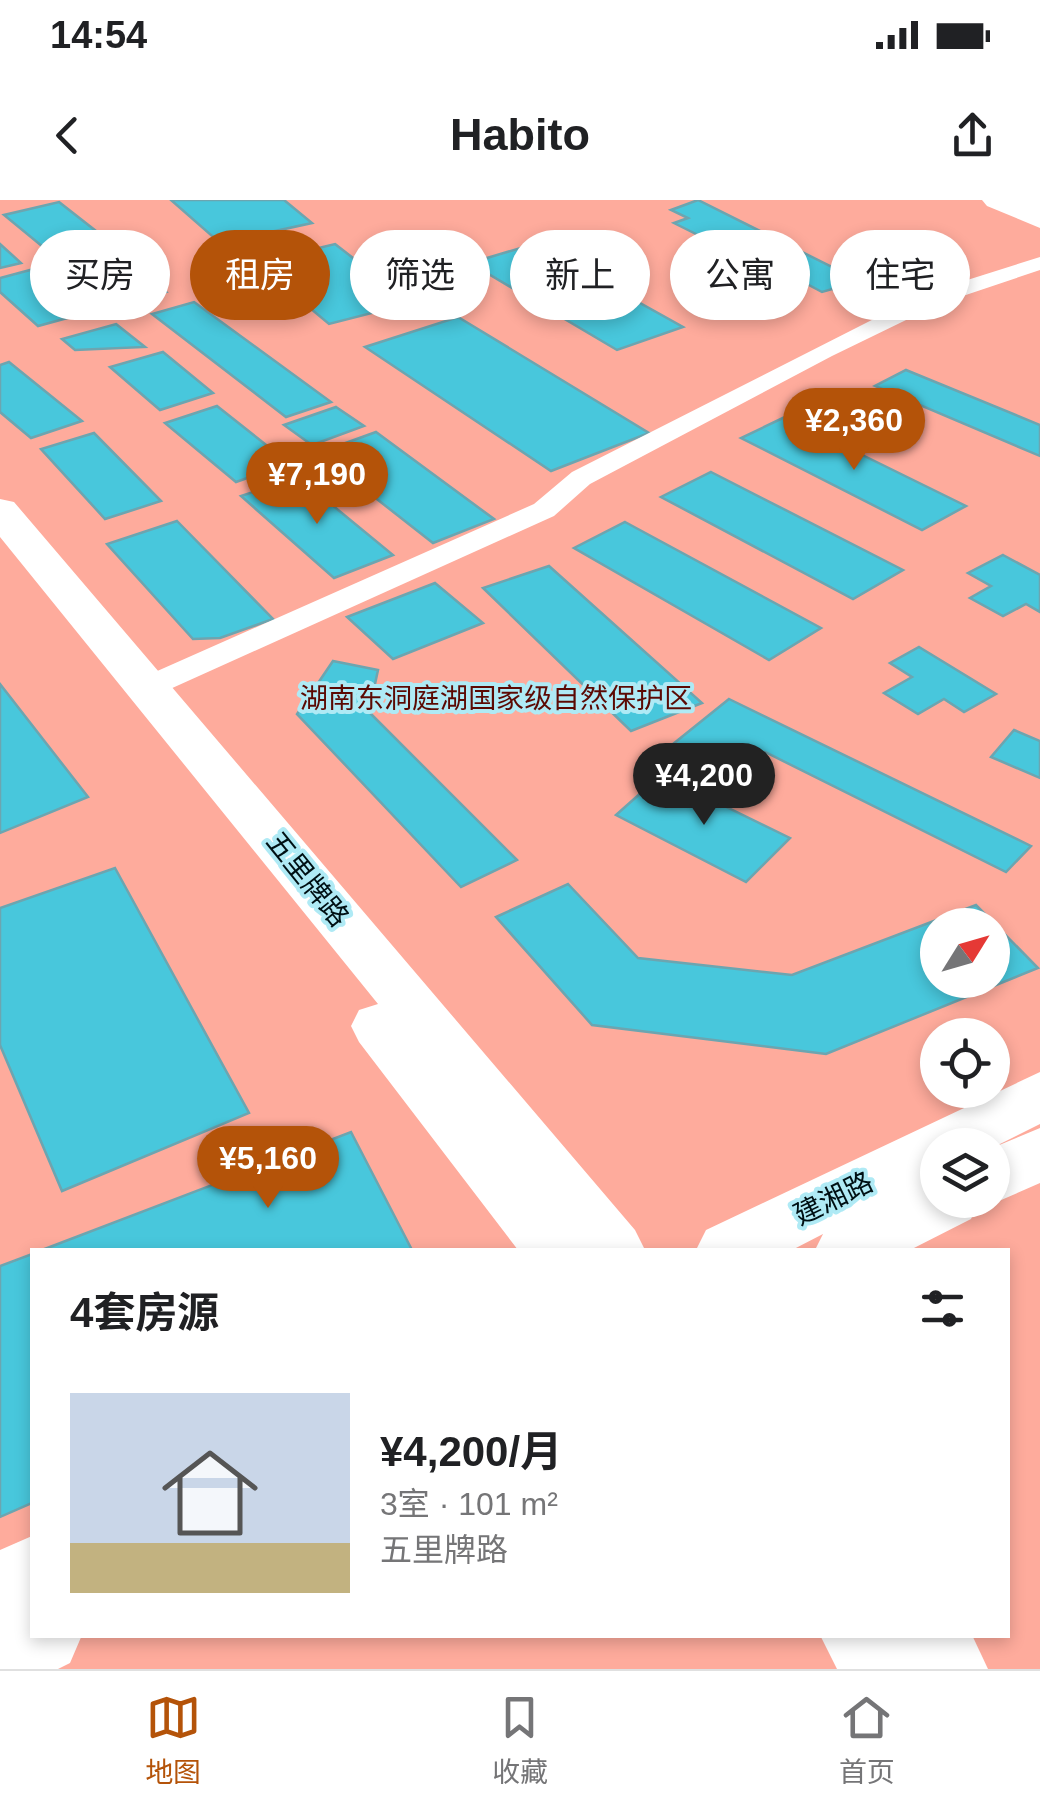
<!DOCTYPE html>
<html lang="zh">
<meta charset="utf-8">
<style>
body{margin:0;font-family:Helvetica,"Noto Sans SC",sans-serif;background:#f2f2f2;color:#202124;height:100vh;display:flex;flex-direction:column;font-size:38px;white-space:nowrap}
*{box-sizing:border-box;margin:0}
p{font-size:32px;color:#757577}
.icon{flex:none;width:55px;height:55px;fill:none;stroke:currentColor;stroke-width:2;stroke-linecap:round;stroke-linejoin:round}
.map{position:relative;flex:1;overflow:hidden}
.side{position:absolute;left:30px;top:1048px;width:980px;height:390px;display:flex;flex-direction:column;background:#fff;border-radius:0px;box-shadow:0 5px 15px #0003}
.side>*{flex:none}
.banner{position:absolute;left:30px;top:30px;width:980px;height:90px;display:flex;gap:20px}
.needle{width:65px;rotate:53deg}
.controls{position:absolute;left:920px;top:708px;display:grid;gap:20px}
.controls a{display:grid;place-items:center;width:90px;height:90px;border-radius:50%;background:#fff;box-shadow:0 5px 15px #0003;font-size:50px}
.price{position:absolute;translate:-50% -85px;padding:0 22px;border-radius:35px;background:#b45309;color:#fff;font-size:32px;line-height:65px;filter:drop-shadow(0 2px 5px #0008)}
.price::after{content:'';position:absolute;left:50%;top:60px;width:30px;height:22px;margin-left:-15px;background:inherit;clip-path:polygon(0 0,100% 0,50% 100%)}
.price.current{background:#222;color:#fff}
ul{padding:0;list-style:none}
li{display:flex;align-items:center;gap:30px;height:250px;padding:0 40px}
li+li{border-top:2px solid #e0e0e0}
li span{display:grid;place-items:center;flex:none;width:280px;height:200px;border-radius:0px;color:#555}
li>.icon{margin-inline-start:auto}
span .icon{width:120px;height:120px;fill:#fffc;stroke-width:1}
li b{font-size:42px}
h2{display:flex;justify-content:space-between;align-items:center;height:120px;padding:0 40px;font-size:42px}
.tag{padding:0 35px;border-radius:45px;background:#fff;box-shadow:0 5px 15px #0003;font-size:35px;line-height:90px}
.tag.current{background:#b45309;color:#fff}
.status{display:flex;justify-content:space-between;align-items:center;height:70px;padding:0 50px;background:#fff;direction:ltr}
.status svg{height:28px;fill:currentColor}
header{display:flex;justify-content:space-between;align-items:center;height:130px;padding:0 40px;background:#fff;font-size:45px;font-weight:800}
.dock{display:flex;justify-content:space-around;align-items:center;height:140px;border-top:2px solid #e0e0e0;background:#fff;font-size:28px;color:#757577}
.dock a{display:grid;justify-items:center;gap:5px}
.dock .current{color:#b45309}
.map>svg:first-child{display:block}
.green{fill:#feab9c;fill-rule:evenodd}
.building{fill:#48c7dc;stroke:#6ca5b0;stroke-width:2.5;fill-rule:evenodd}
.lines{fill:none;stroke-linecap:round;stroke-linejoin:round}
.street{fill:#fff;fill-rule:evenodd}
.secondary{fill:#fff;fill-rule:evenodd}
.primary{fill:#fff;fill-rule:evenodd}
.labels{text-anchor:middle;stroke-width:8;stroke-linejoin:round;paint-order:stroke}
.park-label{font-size:28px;fill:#5b0903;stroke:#afeaf5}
.street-label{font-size:28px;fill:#001014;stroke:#afeaf5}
</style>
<div class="status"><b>14:54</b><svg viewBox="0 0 49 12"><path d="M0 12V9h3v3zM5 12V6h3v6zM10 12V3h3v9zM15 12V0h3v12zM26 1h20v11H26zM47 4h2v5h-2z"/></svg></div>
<header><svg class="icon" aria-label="back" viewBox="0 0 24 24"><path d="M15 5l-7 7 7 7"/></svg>Habito<svg class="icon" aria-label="share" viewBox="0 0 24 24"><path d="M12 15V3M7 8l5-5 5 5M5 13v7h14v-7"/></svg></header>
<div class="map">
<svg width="1040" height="1469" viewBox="0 0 1040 1469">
<rect width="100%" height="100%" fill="#afeaf5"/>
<!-- green -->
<path class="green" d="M0,0h1040v1469h-1040zM938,725h54v55h-54zM938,835h54v55h-54zM938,945h54v55h-54zM32,1050h976v385h-976z"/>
<!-- building -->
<g class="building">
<polygon points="171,0 284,0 312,23 220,43"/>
<polygon points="698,0 850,76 847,77 863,85 840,93 832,89 822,92 805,83 788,89 753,71 757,70 751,67 770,61 753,52 765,48 752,42 741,45 723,36 708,40 674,23 688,18 671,10"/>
<polygon points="59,2 110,42 54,56 4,15"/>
<polygon points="0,44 21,63 0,68"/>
<polygon points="335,44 411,103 329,124 256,63"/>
<polygon points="534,44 683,127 617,150 470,63"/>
<polygon points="113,51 166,92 117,105 65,63"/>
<polygon points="34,69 86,113 38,126 0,92 0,78"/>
<polygon points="194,102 331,202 286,217 152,114"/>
<polygon points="458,117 649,233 551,271 365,147"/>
<polygon points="116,124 145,147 75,150 62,139"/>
<polygon points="163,152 213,193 160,210 110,167"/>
<polygon points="9,162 82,221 31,238 0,212 0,165"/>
<polygon points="906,170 1040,225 1040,256 875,186"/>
<polygon points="217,206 289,263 236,282 165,223"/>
<polygon points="336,207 364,226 312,245 284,225"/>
<polygon points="785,217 966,306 922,330 741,238"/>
<polygon points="376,232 494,319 433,343 318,253"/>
<polygon points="94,233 161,301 105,319 41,249"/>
<polygon points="711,272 903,370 853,399 661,297"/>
<polygon points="298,277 393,355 334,378 241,296"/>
<polygon points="177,321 273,419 220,438 193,439 107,344"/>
<polygon points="625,322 821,428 769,460 574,348"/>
<polygon points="1003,355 1040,375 1040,412 1026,404 1003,416 970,398 991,386 968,373"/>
<polygon points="549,366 702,503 631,531 483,388"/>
<polygon points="435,383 483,423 393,459 347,417"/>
<polygon points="919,447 996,494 964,512 944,499 918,514 884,493 912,477 890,463"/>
<polygon points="333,461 378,470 369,512 517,660 461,687 297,514"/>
<polygon points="0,484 88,597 0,633"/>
<polygon points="729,499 1031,646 1006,672 765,552 732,581 668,548"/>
<polygon points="1014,530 1040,541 1040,578 991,557"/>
<polygon points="661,575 790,638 746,682 616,615"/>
<polygon points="115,668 249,913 62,991 0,845 0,708"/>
<path d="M568,684l70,74 154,17 184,-70 62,63 -212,86 -234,-29 -96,-108zM938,725h54v55h-54z"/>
<polygon points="351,932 412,1050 42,1050"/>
<polygon points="32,1054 32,1303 0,1317 0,1066"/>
</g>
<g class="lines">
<!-- street -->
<polygon class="street" points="1040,57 1040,70 939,104 832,156 590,284 554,316 159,494 137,494 132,487 137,480 534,304 572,272 923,94"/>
<!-- secondary -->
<g class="secondary">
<polygon points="982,0 1022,0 1040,8 1040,28 987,6"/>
<polygon points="0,299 14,302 635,1030 645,1050 518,1050 359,842 351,826 359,810 378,804 0,337"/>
<polygon points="820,1435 972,1435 988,1469 837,1469"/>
</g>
<!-- primary -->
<g class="primary">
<polygon points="1007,0 1040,0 1040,17 1012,6"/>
<polygon points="1040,872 1040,924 992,948 938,945 938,975 930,979 938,977 938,1000 992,1000 992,948 1040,928 1040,983 992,1004 980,1000 971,1019 910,1050 815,1050 823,1034 792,1050 696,1050 706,1030"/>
<polygon points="32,1336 32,1435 82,1435 70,1463 58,1469 0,1469 0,1350"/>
</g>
</g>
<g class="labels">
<!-- park labels -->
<g class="park-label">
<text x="496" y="508">湖南东洞庭湖国家级自然保护区</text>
</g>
<!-- street labels -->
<g class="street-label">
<text transform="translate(308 679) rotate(51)" y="10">五里牌路</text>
<text transform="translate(833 998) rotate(-26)" y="10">建湘路</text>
</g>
</g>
</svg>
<div class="controls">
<a><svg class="needle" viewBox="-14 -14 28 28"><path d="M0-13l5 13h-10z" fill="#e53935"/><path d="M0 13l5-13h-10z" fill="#757577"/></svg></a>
<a><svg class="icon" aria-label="locate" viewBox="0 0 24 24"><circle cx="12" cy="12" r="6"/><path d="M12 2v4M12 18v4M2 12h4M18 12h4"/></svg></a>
<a><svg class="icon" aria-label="layers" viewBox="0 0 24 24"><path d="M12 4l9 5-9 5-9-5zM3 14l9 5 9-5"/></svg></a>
</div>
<b class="price" style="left:854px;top:273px">¥2,360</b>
<b class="price" style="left:317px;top:327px">¥7,190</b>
<b class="price current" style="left:704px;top:628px">¥4,200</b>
<b class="price" style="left:268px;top:1011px">¥5,160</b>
<div class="banner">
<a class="tag">买房</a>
<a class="tag current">租房</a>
<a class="tag">筛选</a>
<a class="tag">新上</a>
<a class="tag">公寓</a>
<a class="tag">住宅</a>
</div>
<section class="side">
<h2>4套房源<svg class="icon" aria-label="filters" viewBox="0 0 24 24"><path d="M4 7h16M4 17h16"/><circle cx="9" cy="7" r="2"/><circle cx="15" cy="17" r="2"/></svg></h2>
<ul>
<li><span style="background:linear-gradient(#c9d6e8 75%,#c2b280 0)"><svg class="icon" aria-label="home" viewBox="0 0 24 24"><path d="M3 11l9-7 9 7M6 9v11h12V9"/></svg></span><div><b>¥4,200/月</b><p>3室 · 101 m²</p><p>五里牌路</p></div></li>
</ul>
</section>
</div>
<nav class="dock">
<a class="current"><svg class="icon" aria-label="map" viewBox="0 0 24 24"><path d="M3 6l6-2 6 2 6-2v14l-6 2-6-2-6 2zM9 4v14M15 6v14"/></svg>地图</a>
<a><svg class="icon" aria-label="saved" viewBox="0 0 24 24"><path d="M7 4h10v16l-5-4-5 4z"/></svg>收藏</a>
<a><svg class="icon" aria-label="home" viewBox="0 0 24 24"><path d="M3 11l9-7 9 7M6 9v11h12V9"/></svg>首页</a>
</nav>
